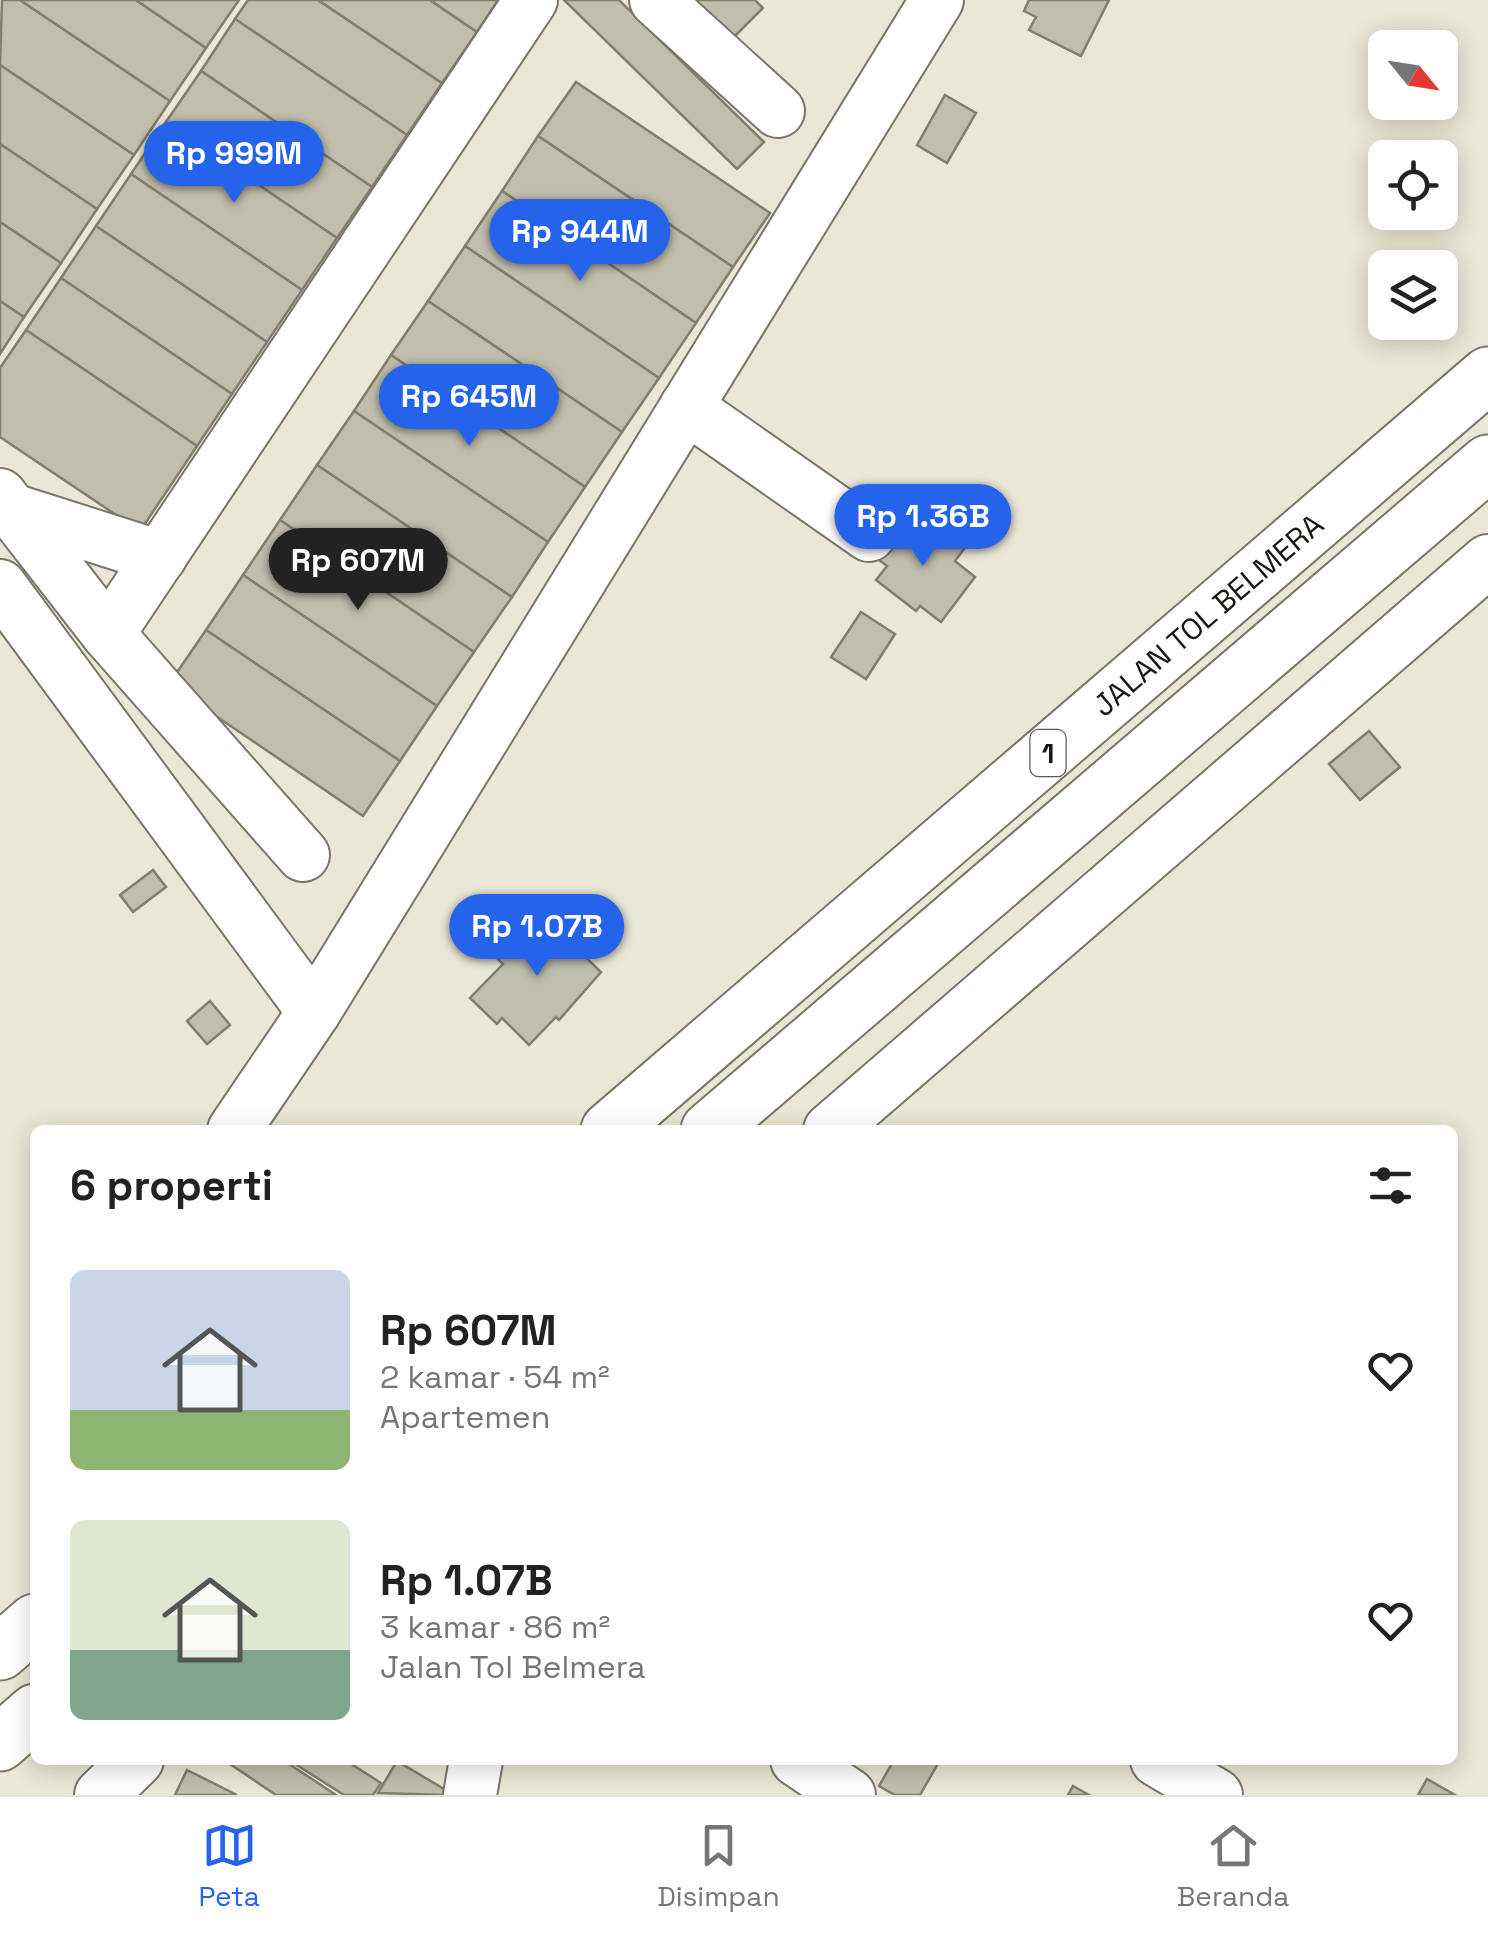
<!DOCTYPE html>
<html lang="id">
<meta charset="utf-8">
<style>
body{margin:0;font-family:"Space Grotesk",sans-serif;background:#f2f2f2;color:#222;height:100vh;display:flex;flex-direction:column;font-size:38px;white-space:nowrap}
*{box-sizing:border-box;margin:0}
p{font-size:32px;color:#767676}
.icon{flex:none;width:55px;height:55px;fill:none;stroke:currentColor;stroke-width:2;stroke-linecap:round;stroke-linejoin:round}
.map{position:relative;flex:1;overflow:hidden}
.panel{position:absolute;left:30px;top:1125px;width:1428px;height:640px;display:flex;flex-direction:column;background:#fff;border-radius:15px;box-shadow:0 5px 25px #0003}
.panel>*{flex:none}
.needle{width:65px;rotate:120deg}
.controls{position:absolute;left:1368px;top:30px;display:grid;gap:20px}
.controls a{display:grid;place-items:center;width:90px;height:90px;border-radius:15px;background:#fff;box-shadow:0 5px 25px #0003;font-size:50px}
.price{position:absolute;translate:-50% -85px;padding:0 22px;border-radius:35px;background:#2563eb;color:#fff;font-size:32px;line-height:65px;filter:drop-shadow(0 2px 5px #0008)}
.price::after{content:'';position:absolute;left:50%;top:60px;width:30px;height:22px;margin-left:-15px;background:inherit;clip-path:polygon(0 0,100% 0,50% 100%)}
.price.current{background:#222;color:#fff}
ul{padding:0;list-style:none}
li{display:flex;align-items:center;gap:30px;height:250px;padding:0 40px}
li span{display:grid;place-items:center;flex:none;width:280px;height:200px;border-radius:15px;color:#555}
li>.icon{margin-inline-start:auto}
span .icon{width:120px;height:120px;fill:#fffc;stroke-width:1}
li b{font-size:42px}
h2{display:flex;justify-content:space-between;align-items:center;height:120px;padding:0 40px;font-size:42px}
.tab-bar{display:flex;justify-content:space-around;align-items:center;height:140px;border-top:2px solid #e0e0e0;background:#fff;font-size:28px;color:#767676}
.tab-bar a{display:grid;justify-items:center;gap:5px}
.tab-bar .current{color:#2563eb}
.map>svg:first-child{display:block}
.building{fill:#c1bead;stroke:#817e6f;stroke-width:2.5}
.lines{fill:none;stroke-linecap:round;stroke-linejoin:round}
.minor-casing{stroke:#797667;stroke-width:56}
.highway-casing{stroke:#797667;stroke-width:59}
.minor{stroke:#fff;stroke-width:52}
.highway{stroke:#fff;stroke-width:55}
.labels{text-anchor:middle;stroke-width:9;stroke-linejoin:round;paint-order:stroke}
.shield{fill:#fff;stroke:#5d5d58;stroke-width:2.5}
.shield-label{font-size:28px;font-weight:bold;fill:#181711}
.street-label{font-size:30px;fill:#181711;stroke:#fff}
</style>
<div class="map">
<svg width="1488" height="1795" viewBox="0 0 1488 1795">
<rect width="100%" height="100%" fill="#eae7d6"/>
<!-- building -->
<g class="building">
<polygon points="2,0 20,0 170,101 134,155 0,65"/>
<polygon points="20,0 136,0 206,48 170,101"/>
<polygon points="136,0 239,0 206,48"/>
<polygon points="248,0 318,0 442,83 407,135 235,19"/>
<polygon points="318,0 430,0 477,32 442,83"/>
<polygon points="430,0 498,0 477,32"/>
<polygon points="564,0 619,0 764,142 737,169"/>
<polygon points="695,0 755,0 763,8 734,37"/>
<polygon points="1029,0 1109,0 1081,56 1029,30 1036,17 1024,11"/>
<polygon points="235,19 407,135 372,187 201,71"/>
<polygon points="0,65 134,155 97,209 0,144"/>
<polygon points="201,71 372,187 337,238 166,122"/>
<polygon points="576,82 770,213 733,267 538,136"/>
<polygon points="945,95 976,113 947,163 917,145"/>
<polygon points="166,122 337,238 302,290 131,174"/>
<polygon points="538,136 733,267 696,323 502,191"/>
<polygon points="0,144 97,209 61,263 0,222"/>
<polygon points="131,174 302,290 267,342 96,226"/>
<polygon points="502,191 696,323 659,378 465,246"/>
<polygon points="0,222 61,263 24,317 0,301"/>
<polygon points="96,226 267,342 232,394 61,278"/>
<polygon points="465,246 659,378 622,432 428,301"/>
<polygon points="61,278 232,394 197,446 26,330"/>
<polygon points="0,301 24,317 0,354"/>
<polygon points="428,301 622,432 585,487 391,355"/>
<polygon points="26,330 197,446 140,531 0,437 0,368"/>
<polygon points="391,355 585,487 548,542 354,411"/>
<polygon points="354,411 548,542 512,597 317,465"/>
<polygon points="317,465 512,597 474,652 280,520"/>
<polygon points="924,518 964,549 955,561 975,577 941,622 920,606 916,611 876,580 887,566 871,554 893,525 909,538"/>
<polygon points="280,520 474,652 437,706 243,575"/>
<polygon points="243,575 437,706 400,761 206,630"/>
<polygon points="861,612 895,634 866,679 831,657"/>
<polygon points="206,630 400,761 363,816 169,684"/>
<polygon points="1369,731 1400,767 1360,800 1329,764"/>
<polygon points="153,870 166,887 133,912 120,895"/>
<polygon points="555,912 582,938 574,946 601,972 559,1020 556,1017 529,1045 502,1018 497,1024 470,998 503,964 494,955 516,933 525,942"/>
<polygon points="210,1001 230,1025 207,1044 187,1021"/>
<polygon points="224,1760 283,1760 336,1795 276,1795"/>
<polygon points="289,1760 345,1760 381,1783 373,1795 344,1795"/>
<polygon points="894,1760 940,1760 920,1795 895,1795 879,1786"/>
<polygon points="397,1761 449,1792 447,1795 378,1793"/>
<polygon points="187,1770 237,1795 175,1795"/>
<polygon points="1427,1779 1455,1795 1418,1795"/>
<polygon points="1073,1786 1089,1795 1068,1795"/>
</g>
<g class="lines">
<defs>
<g id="minor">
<polyline points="656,0 778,111"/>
<polyline points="686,407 869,535"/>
<polyline points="0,495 108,634 303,855"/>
<polyline points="12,510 160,557"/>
<polyline points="0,586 314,1012"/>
<polyline points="108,634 531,0"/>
<polyline points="234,1130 314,1012 937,0"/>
<polyline points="830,1130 1488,561"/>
<polyline points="797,1760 849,1795"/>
<polyline points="1157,1760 1216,1795"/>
<polyline points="101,1795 137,1760"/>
<polyline points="470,1795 476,1760"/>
</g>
<g id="highway">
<path id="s1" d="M609,1130l879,-755"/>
<polyline points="709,1130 1488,463"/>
<polyline points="0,1652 35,1622"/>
<polyline points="0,1743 35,1712"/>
</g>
</defs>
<!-- minor casing -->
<use href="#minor" class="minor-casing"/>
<!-- highway casing -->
<use href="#highway" class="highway-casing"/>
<!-- minor -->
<use href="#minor" class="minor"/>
<!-- highway -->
<use href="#highway" class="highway"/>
</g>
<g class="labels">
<!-- shield labels -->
<rect class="shield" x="1030.5" y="730" width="35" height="46" rx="8"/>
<g class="shield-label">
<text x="1048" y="763">1</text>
</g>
<!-- street labels -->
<g class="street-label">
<text dy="10" stroke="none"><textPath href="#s1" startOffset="790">JALAN TOL BELMERA</textPath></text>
</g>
</g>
</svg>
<div class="controls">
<a><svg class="needle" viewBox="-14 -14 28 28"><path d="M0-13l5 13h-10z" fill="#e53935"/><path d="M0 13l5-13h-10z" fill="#767676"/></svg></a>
<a><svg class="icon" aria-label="locate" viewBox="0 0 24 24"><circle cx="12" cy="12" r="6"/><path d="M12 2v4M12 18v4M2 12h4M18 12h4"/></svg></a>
<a><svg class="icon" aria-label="layers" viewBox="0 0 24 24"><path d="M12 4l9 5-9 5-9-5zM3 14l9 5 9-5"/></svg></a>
</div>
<b class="price" style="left:234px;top:206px">Rp 999M</b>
<b class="price" style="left:580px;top:284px">Rp 944M</b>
<b class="price" style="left:469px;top:449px">Rp 645M</b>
<b class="price" style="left:923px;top:569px">Rp 1.36B</b>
<b class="price current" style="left:358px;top:613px">Rp 607M</b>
<b class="price" style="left:537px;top:979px">Rp 1.07B</b>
<section class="panel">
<h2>6 properti<svg class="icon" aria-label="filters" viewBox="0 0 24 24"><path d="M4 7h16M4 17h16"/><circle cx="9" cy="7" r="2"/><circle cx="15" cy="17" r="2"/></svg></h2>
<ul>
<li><span style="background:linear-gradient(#c9d6e8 70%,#8fb573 0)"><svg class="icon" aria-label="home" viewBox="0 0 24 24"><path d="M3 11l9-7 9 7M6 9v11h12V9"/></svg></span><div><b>Rp 607M</b><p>2 kamar · 54 m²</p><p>Apartemen</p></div><svg class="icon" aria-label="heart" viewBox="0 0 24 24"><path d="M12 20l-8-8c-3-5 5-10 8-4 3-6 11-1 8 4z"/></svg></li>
<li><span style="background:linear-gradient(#dfe7d0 65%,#7fa58c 0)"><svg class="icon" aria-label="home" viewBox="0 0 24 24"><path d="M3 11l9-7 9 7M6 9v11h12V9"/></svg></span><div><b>Rp 1.07B</b><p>3 kamar · 86 m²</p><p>Jalan Tol Belmera</p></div><svg class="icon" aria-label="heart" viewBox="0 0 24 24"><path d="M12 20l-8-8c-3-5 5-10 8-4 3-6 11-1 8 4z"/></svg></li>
</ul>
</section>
</div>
<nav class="tab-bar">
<a class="current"><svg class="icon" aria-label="map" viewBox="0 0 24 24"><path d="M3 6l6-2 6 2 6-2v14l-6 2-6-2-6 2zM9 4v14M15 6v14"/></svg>Peta</a>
<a><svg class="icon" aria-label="saved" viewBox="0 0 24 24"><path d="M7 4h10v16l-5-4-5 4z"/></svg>Disimpan</a>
<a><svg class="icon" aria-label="home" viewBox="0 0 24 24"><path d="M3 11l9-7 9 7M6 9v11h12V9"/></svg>Beranda</a>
</nav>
